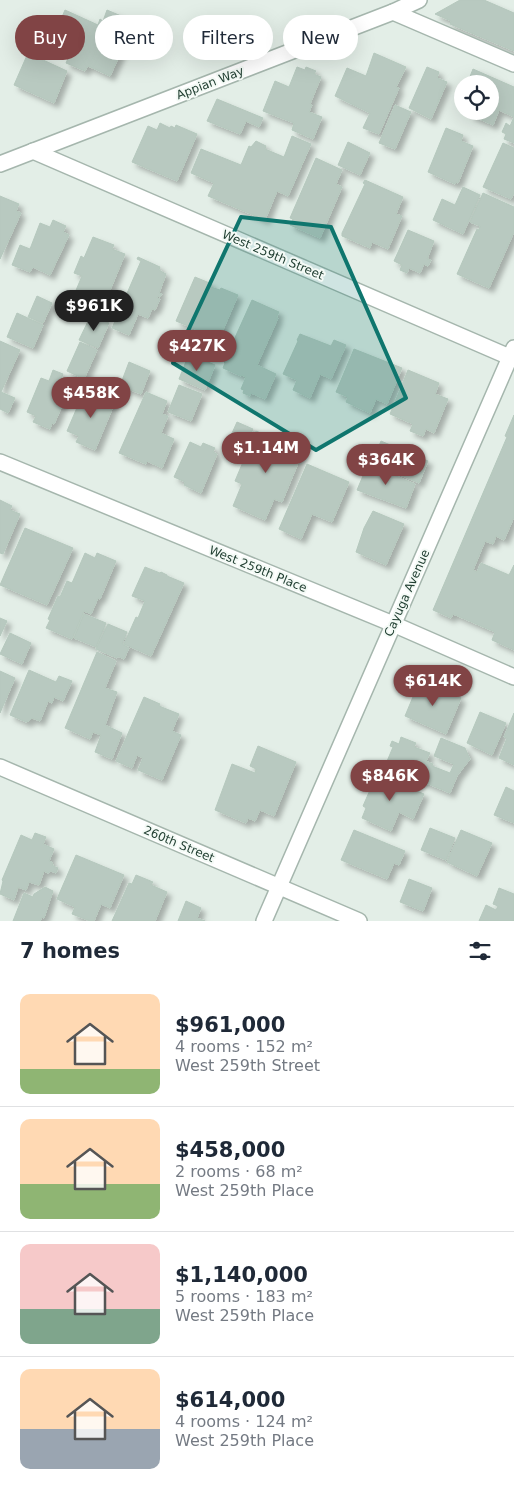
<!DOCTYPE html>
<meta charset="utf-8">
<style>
body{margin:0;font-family:"DejaVu Sans",sans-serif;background:#f2f2f3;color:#1f2937;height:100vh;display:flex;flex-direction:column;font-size:19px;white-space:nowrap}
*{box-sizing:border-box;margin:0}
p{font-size:16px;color:#747a83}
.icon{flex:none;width:28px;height:28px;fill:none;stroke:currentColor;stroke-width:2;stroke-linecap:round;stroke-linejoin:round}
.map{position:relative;height:921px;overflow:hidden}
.side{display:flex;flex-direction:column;background:#fff;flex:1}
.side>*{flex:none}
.hud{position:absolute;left:15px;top:15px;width:485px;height:45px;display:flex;gap:10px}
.controls{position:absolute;left:454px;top:75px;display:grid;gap:10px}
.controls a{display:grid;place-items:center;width:45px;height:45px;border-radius:50%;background:#fff;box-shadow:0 5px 20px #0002;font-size:25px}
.price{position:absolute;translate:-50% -42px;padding:0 11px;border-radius:18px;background:#814445;color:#fff;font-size:16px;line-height:32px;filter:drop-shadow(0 1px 2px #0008)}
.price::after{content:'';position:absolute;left:50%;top:30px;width:15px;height:11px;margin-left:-8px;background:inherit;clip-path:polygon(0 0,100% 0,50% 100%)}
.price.active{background:#222;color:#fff}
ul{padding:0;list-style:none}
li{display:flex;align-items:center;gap:15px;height:125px;padding:0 20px}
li+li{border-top:1px solid #e0e1e3}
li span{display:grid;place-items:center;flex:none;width:140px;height:100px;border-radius:10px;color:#555}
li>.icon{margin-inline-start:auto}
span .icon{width:60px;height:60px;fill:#fffc;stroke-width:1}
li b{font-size:21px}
h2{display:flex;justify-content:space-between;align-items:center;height:60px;padding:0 20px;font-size:21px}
.chip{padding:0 18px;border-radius:22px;background:#fff;box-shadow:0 5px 20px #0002;font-size:18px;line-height:45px}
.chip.active{background:#814445;color:#fff}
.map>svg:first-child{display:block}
.building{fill:#b8c9c0;stroke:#b5c8bd;filter:url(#shadow)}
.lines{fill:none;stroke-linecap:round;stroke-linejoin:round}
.minor-casing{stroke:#a5b6ad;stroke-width:18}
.minor{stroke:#fff;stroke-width:15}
.marked{fill:#0f766e;fill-opacity:0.2;stroke:#0f766e;stroke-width:4;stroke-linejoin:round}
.labels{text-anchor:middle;stroke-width:4;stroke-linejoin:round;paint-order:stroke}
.street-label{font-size:12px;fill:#224033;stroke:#f4faf6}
</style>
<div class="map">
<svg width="514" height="921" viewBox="0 0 514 921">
<defs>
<filter id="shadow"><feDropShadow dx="4.5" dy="4.5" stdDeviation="2.5" flood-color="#0004"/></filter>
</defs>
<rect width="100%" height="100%" fill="#e3eee7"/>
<!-- building -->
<g class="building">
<polygon points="460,0 484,0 514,13 514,51 450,24 451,21 435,14"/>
<polygon points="65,10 98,25 100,19 103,21 107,10 133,21 128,32 130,33 110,76 88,66 85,71 66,63 72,49 52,40"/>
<polygon points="28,53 67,71 54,103 14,85"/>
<polygon points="374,53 406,67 396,87 399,88 379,134 363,128 370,113 335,96 347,68 366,76"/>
<polygon points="297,67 305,70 306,67 316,71 314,74 321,77 310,104 312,105 309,112 322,117 313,139 292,130 294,123 263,111 275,81 289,87"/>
<polygon points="427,67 439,72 437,78 447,82 431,119 409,108"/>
<polygon points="473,69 514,87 514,143 504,139 506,134 502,132 506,123 510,126 514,117 499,110 493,125 470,115 471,111 490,111 490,84 467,84"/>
<polygon points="217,99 263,118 259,127 246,121 240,134 207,121"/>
<polygon points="395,105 411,112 395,149 379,143"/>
<polygon points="160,123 170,128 171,126 175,128 176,125 197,134 177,181 132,162 148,126 157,130"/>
<polygon points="446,128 463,135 461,141 473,146 458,183 456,182 455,184 428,172"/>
<polygon points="292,136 311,144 288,196 277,191 265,220 208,196 214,183 191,173 201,149 241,165 249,146 251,147 256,141 266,146 265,149 284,157"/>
<polygon points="348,142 370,153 360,175 338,165"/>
<polygon points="503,143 514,148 514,193 511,199 483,187"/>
<polygon points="316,158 342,170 336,184 342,187 320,238 290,225 293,219 290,218"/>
<polygon points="365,180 403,197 396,214 402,216 388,249 372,242 370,248 342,236 342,233 365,184 363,183"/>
<polygon points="463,187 480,195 463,234 433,220 442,199 455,205"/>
<polygon points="483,193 514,207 514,232 489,288 457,274 477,229 479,230 480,226 470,222"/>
<polygon points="0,196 19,204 16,211 21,213 0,259"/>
<polygon points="53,220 66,226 63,232 69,235 50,275 33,267 30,272 12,265 20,245 30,249 40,223 50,227"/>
<polygon points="408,230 434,241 427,259 431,260 428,266 424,264 420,273 409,268 407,273 400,270 402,265 394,261"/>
<polygon points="93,237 114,245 112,249 125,254 103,307 74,295 82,276 74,273 81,256 84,258"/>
<polygon points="138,257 160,267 159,270 166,274 159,293 162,294 160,297 158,296 157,298 160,299 155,310 152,309 148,318 138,314 129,335 112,328 141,261 137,259"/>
<polygon points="195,277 212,284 211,287 220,290 221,288 238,295 219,339 176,321"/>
<polygon points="37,296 52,303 43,323 28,317"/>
<polygon points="252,300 279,312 276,318 278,318 257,365 276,374 265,399 251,393 250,396 243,393 244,390 241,389 246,377 242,375 241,376 223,368 225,363 224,362"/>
<polygon points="17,313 43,325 33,348 7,337"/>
<polygon points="91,315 109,323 98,348 79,340"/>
<polygon points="300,334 331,346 334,340 346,345 331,379 320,374 310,398 293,390 297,380 283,374 298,341 297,340"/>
<polygon points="0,341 20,350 1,392 15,398 8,413 0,409"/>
<polygon points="80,342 97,350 84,379 67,371"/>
<polygon points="354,349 402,368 387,404 376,399 370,413 346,402 348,397 336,392"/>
<polygon points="189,354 215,365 205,390 179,379"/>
<polygon points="129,362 150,371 141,394 120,386"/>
<polygon points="53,370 63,374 59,385 69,390 54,424 52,423 50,429 33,422 36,416 27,412 41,378 49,381"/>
<polygon points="408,370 439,383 435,394 448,399 434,433 426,429 423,436 410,431 413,424 390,414"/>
<polygon points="179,385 202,394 191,421 168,412"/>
<polygon points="85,389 115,402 95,450 76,442 79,436 67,431"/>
<polygon points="146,392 167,401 162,414 168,416 161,433 174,439 162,468 147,461 146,464 119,453"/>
<polygon points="514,415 514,517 504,540 496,536 493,544 485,541 473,570 477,572 481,563 509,575 514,565 514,650 492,640 495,632 453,614 451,618 433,610 507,437 505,436"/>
<polygon points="237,422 253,429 240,458 224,451"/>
<polygon points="256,431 303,451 282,502 274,499 265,520 233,506 242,484 235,481"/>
<polygon points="381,441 428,461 419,483 372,463"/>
<polygon points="190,442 201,447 203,443 215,448 213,452 217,454 201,493 184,485 185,482 174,477"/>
<polygon points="307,464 349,482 332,522 312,514 301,539 279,529"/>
<polygon points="368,464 415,484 406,508 357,490"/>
<polygon points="0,500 12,506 10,510 20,514 3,554 0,553"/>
<polygon points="373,511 404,524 386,565 356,552 364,528"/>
<polygon points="25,528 73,548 47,605 0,585"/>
<polygon points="85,553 95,558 97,553 116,561 100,599 98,598 91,614 84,611 72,639 46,628 50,620 48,619 58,596 60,597 67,581 72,583"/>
<polygon points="145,567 160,573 161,572 167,575 167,576 184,583 151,656 124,644 136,617 138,618 145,601 132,596"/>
<polygon points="84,614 106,623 96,647 74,638"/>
<polygon points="0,618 7,621 0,636"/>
<polygon points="108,624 127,632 122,644 129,648 124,659 117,656 117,658 96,649"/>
<polygon points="10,633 31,643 22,664 0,654"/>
<polygon points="97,652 116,661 105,688 117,692 105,725 122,733 112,759 95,752 101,735 93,732 90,739 65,728"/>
<polygon points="29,670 56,682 59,676 72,681 63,701 54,697 52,703 48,701 40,721 32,718 29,721 26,722 10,715"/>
<polygon points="0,671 15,678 0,713"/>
<polygon points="420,680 461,698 446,734 405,716"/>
<polygon points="144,697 160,704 159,706 179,714 172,731 181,735 162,780 138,770 143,758 137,755 132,768 116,761"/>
<polygon points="480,712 506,723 492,755 467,743"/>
<polygon points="514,713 514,765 499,758 507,738 504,737"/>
<polygon points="401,737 416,743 414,747 430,753 426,761 433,764 432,766 450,773 454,764 434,756 441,738 465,748 470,759 457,776 450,793 385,766 393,747 390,746 392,741 399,744"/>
<polygon points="258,746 296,762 274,816 260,810 255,821 248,818 246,823 215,810 232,764 255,773 256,769 250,766"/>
<polygon points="377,774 424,794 413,819 399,812 391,831 362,818 366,808 363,806"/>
<polygon points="506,787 514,791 514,823 494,815"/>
<polygon points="430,828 455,838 446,860 421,850"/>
<polygon points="354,830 405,851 399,865 394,863 387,879 341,860"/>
<polygon points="461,830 492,843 477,876 447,862"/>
<polygon points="35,833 46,837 43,844 54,849 49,861 52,862 53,866 58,868 56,873 51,871 48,873 44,871 39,885 29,882 26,890 18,887 14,900 0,894 3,881 2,880 21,835 32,840"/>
<polygon points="76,855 124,875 110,908 101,904 94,921 90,921 72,914 75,907 57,899"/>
<polygon points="136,875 153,882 151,885 167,892 155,921 112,921 129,883 132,884"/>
<polygon points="409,879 432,888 423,911 400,902"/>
<polygon points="45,887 53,891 44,918 42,917 40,921 13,921 24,893 33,897 34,894"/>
<polygon points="499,888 514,894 514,921 479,921 486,905 496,910 498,906 493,904"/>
<polygon points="186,901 201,908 197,918 205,921 178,921"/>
</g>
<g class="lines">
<defs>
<g id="minor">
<polyline points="393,12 514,64"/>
<polyline points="33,151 514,359"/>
<polyline points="0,164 393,12 419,0"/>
<polyline points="0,462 393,624 514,677"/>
<polyline points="0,767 359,921"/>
<polyline points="264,921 514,348"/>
</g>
</defs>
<!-- minor casing -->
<use href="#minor" class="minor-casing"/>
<!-- minor -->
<use href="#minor" class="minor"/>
</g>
<!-- marked area -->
<path class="marked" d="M241,217l90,10 75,171 -90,52 -143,-87z"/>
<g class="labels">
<!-- street labels -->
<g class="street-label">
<text transform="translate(210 83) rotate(-21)" y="4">Appian Way</text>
<text transform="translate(273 255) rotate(23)" y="4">West 259th Street</text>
<text transform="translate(258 569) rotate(22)" y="4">West 259th Place</text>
<text transform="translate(407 593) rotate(-66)" y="4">Cayuga Avenue</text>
<text transform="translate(179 844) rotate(23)" y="4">260th Street</text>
</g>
</g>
</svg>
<div class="controls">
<a><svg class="icon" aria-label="locate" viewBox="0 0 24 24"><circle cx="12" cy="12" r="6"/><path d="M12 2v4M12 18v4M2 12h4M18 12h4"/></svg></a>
</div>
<b class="price active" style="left:94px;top:332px">$961K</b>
<b class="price" style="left:197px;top:372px">$427K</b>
<b class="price" style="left:91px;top:419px">$458K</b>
<b class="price" style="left:266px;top:474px">$1.14M</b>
<b class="price" style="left:386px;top:486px">$364K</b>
<b class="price" style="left:433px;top:707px">$614K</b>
<b class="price" style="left:390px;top:802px">$846K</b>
<div class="hud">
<a class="chip active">Buy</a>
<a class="chip">Rent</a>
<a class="chip">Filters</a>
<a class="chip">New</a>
</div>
</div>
<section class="side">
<h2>7 homes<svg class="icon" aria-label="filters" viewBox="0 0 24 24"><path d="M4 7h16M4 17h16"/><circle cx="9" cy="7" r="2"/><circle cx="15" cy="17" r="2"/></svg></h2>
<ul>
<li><span style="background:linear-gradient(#ffd9b3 75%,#8fb573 0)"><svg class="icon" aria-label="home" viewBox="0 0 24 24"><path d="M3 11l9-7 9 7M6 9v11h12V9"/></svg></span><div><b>$961,000</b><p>4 rooms · 152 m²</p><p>West 259th Street</p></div></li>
<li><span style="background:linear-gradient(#ffd9b3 65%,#8fb573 0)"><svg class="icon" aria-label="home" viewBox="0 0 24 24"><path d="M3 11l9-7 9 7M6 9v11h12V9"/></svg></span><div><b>$458,000</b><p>2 rooms · 68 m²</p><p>West 259th Place</p></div></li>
<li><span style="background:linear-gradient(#f6c9c9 65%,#7fa58c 0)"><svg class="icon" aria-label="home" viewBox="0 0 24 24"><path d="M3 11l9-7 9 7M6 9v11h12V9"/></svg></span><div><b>$1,140,000</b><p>5 rooms · 183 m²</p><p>West 259th Place</p></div></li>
<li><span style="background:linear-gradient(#ffd9b3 60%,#9aa5b1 0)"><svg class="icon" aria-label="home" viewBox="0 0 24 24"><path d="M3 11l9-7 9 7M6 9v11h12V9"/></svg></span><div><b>$614,000</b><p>4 rooms · 124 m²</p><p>West 259th Place</p></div></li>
</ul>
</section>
